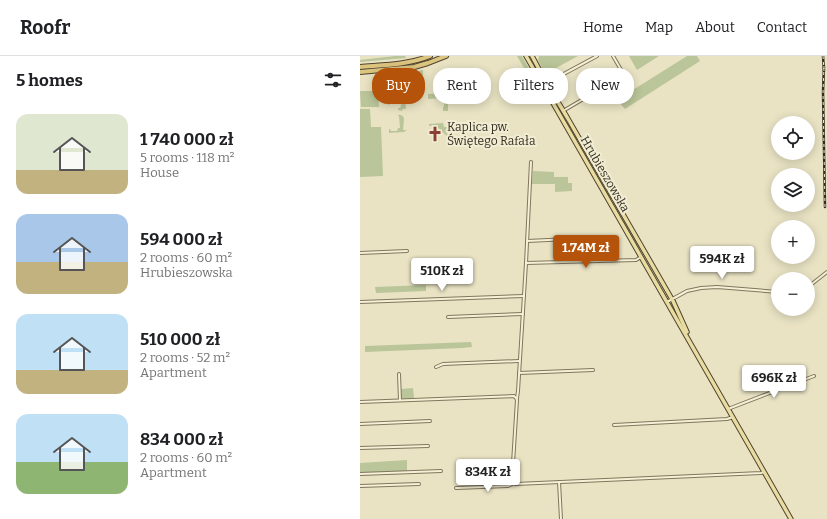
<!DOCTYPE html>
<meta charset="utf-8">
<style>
body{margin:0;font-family:Bitter,serif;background:#f6f6f6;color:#202124;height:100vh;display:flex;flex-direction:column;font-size:15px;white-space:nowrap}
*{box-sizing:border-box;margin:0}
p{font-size:13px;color:#757577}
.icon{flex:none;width:22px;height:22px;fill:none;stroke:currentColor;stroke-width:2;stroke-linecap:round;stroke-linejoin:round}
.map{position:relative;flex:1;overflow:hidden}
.drawer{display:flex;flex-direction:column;background:#fff;width:360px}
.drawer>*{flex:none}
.hud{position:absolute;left:12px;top:12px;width:380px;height:36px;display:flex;gap:8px}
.fabs{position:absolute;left:411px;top:60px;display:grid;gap:8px}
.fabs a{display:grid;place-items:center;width:44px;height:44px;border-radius:50%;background:#fff;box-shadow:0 2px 10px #0003;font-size:20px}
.price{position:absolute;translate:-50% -34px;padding:0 9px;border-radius:4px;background:#fff;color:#222;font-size:13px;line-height:26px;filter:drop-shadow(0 1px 2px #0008)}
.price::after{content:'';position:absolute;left:50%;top:24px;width:12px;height:9px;margin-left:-6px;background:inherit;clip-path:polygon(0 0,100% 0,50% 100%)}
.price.current{background:#b45309;color:#fff}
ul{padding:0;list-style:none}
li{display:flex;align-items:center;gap:12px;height:100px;padding:0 16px}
li span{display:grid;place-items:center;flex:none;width:112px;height:80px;border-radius:12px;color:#555}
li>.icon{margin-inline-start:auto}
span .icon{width:48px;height:48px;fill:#fffc;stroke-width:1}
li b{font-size:17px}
h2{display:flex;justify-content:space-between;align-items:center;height:48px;padding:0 16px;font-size:17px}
.tag{padding:0 14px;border-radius:16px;background:#fff;box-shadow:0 2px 10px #0003;font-size:14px;line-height:36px}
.tag.current{background:#b45309;color:#fff}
header{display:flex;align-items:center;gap:24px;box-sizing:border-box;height:56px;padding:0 20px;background:#fff;border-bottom:1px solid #e0e0e0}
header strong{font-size:19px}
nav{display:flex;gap:22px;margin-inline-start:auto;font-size:14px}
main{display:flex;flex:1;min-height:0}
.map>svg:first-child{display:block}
.green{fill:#bac599}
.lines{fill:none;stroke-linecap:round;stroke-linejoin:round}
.minor-casing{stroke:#81765d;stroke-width:4}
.primary-casing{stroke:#4f4430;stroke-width:5.5}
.trunk-casing{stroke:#4f4430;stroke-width:6}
.minor{stroke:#f5f0d6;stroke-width:2}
.primary{stroke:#e8dca0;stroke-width:3.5}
.trunk{stroke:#dcc57f;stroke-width:4}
.rail-casing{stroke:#332c1f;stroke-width:2.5}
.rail{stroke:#f1edd3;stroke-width:1;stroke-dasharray:3;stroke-linecap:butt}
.labels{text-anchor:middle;stroke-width:4;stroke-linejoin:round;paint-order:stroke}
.poi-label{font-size:12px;fill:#332c1f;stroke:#f1edd3;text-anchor:start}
.street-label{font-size:12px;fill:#332c1f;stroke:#f1edd3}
</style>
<header>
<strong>Roofr</strong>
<nav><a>Home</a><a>Map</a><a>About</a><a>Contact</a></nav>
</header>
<main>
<section class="drawer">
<h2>5 homes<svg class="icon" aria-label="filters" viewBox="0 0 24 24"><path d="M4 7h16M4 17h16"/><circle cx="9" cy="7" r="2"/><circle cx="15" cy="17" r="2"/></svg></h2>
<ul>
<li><span style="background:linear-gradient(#dfe7d0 70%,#c2b280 0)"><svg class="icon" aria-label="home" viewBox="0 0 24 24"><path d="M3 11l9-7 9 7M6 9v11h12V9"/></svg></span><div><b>1 740 000 zł</b><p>5 rooms · 118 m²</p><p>House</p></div></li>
<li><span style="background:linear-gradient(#a9c7e8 60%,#c2b280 0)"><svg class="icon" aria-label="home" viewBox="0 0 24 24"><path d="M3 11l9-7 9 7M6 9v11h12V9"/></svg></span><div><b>594 000 zł</b><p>2 rooms · 60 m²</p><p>Hrubieszowska</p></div></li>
<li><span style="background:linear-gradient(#bfe0f5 70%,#c2b280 0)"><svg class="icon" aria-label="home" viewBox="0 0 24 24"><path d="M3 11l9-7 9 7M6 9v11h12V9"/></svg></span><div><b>510 000 zł</b><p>2 rooms · 52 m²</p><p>Apartment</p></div></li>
<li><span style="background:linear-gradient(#bfe0f5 60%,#8fb573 0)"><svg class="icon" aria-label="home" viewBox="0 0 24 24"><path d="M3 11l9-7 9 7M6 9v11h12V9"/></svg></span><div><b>834 000 zł</b><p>2 rooms · 60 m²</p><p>Apartment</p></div></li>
</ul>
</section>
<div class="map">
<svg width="467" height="463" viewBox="0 0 467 463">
<rect width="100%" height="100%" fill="#e9e3c4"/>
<!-- green -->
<g class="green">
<polygon points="35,0 45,0 46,2 0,6 0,4"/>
<polygon points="157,0 162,0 171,16 142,33 140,28 165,14"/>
<polygon points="179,0 218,0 185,18 178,4"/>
<polygon points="269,0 299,0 277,14"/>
<polygon points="327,0 337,0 340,5 265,53 257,44"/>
<polygon points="63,14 63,20 56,23 57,22 55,17 50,20 52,25 54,24 49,27 50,25 47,18 42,20 45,28 47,27 44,29 39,19"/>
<polygon points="81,30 88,30 89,31 90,42 88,42 88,55 83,55 83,51 84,50 84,42 68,43 68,38 84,37 83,32 81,32"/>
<polygon points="34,34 42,35 45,37 46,53 43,53 42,55 38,54 38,52 40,52 42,46 41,45 41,37 35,35 33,36 29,49 28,49 31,36"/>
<polygon points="0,35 18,35 19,51 1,51"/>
<polygon points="0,53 10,53 11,71 21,71 23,120 0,121"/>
<polygon points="38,58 43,60 44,63 43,75 43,74 47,74 44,76 29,77 29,73 30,73 31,75 37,75 38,72 40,72 39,60 38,60 38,59 40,59"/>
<polygon points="207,66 252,142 251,144 250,144 206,67"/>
<polygon points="83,67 84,71 93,71 92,74 90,74 87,77 88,79 87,80 75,69 69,70 69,68"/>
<polygon points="173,115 194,116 194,121 208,121 208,127 212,127 212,135 195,136 195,128 172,128"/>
<polygon points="252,146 254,146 281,194 279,194 252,147"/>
<polygon points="66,229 66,235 16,237 15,231"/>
<polygon points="111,286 112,291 102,292 5,296 5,290"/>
<polygon points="53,332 54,342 41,343 41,333"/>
<polygon points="47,404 47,415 0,417 0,407"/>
</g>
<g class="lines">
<defs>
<g id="minor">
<polyline points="187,27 237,0"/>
<polyline points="203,55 264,19 253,0"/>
<polyline points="167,185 231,182"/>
<polyline points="0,197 47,195"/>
<polyline points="166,207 276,204 281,201"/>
<polyline points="448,231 467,216"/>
<polyline points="0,246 164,240"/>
<polyline points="307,246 327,235 341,232 357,231 418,236"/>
<polyline points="88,261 163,258"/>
<polyline points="76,311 83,308 159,305"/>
<polyline points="159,317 233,314"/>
<polyline points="39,318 40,344"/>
<polyline points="157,342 158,335 166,207 171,106"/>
<polyline points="0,346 154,340 156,342 157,344 152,423 153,426 156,428 401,417 404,416"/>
<polyline points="368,353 454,320"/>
<polyline points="0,368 70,365"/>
<polyline points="254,369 367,363 373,361"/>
<polyline points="0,392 68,390"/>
<polyline points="103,411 153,408"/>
<polyline points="0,418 81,415"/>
<polyline points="199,426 201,463"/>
<polyline points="0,430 59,428"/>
<polyline points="96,432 148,430 154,427"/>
</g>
<g id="primary">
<polyline points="166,0 431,463"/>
<polyline points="172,0 187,28 207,61 313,245 327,276"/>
</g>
<g id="trunk">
<path d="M0,11c24,-2 48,-2 70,-11"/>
<polyline points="0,16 54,11 68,7 86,0"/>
</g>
</defs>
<!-- minor casing -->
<use href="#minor" class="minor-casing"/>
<!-- primary casing -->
<use href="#primary" class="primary-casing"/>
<!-- trunk casing -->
<use href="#trunk" class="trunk-casing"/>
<!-- minor -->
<use href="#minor" class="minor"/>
<!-- primary -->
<use href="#primary" class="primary"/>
<!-- trunk -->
<use href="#trunk" class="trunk"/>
<defs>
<g id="rail">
<polyline points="463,0 464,15"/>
<polyline points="464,10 463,36 465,151"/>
</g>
</defs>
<!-- rail casing -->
<use href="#rail" class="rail-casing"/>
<!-- rail -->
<use href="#rail" class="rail"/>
</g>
<!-- icons -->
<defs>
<symbol id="church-bare" viewBox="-9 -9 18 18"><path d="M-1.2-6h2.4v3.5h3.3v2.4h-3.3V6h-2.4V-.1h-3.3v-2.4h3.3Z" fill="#8a4033" stroke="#f1edd3" stroke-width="2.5" paint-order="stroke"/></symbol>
</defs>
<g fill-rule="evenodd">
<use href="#church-bare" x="64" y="67" width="22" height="22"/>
</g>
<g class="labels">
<!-- poi labels -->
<g class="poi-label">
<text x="87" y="75">Kaplica pw.<tspan x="87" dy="14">Świętego Rafała</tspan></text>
</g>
<!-- street labels -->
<g class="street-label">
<text transform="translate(245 118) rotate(60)" y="4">Hrubieszowska</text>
</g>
</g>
</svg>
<div class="fabs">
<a><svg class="icon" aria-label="locate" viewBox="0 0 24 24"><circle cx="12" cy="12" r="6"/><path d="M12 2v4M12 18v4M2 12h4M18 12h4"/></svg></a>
<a><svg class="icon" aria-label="layers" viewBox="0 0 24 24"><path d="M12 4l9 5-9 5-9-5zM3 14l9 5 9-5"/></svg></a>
<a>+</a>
<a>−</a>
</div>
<b class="price current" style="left:226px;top:213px">1.74M zł</b>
<b class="price" style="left:362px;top:224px">594K zł</b>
<b class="price" style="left:82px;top:236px">510K zł</b>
<b class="price" style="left:414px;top:343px">696K zł</b>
<b class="price" style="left:128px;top:437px">834K zł</b>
<div class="hud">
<a class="tag current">Buy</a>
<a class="tag">Rent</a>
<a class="tag">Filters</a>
<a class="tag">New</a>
</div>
</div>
</main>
